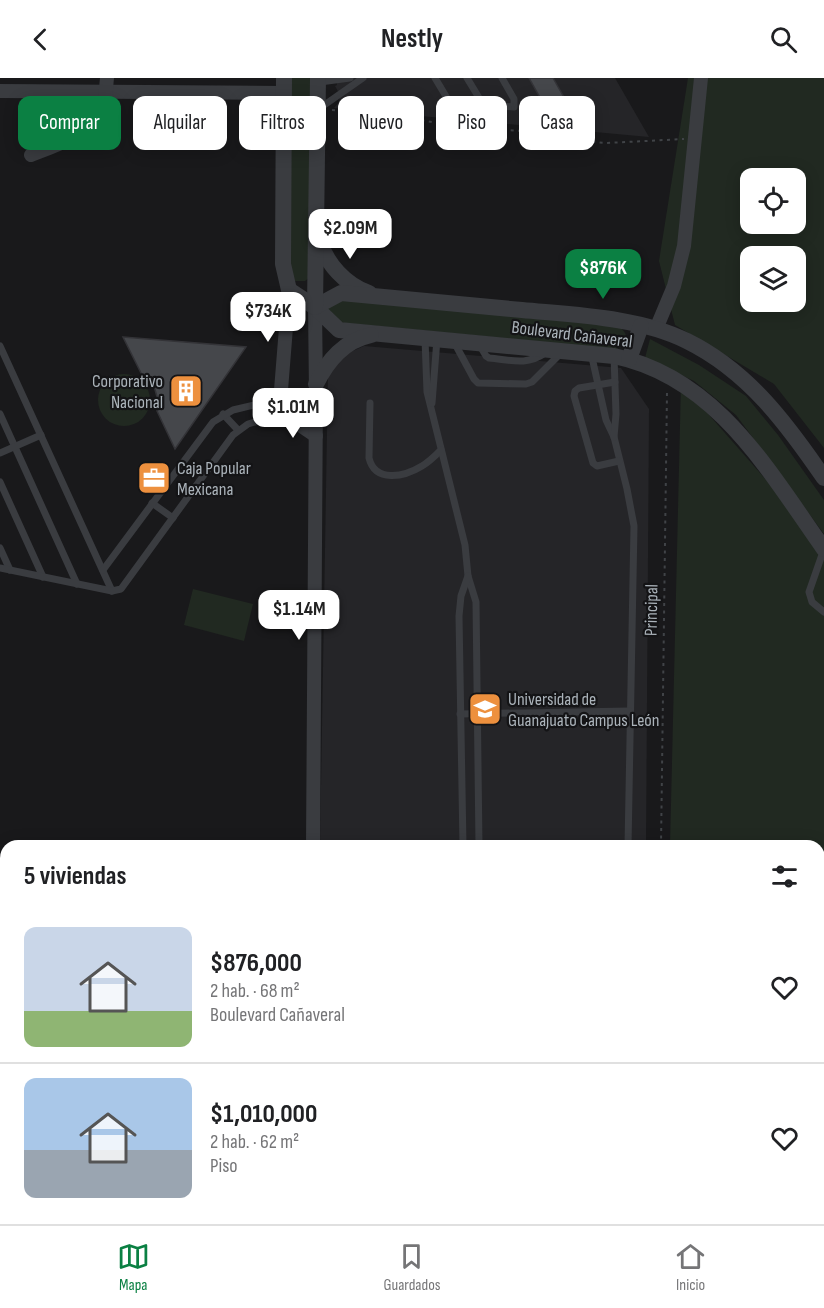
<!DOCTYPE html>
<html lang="es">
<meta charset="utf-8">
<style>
body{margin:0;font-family:"Sofia Sans Condensed",sans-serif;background:#f2f2f2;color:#202124;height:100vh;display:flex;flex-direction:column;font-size:22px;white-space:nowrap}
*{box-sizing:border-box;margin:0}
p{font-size:20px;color:#757577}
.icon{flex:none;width:33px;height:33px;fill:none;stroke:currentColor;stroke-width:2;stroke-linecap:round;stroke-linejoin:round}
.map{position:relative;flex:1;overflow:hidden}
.side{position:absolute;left:0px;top:762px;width:825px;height:384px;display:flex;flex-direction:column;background:#fff;border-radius:18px 18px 0 0;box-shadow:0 3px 15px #0003}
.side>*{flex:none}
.hud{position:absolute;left:18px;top:18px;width:789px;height:54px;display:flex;gap:12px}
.tools{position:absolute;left:740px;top:90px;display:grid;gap:12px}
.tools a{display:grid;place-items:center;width:66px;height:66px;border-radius:12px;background:#fff;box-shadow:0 3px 15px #0003;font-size:30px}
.price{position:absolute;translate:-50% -51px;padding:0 14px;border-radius:12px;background:#fff;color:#222;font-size:20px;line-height:39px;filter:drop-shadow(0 2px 3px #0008)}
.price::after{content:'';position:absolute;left:50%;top:36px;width:18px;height:14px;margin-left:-9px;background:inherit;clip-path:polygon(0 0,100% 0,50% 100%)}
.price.on{background:#0b8043;color:#fff}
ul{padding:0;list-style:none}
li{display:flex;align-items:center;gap:18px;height:150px;padding:0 24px}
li+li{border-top:2px solid #e0e0e0}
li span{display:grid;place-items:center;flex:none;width:168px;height:120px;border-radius:12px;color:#555}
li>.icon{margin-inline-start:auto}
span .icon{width:72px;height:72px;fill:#fffc;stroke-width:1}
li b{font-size:26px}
h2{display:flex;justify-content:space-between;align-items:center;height:72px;padding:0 24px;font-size:26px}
.tag{padding:0 21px;border-radius:12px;background:#fff;box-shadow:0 3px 15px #0003;font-size:21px;line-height:54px}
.tag.on{background:#0b8043;color:#fff}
header{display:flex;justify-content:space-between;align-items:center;height:78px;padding:0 24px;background:#fff;font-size:27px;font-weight:700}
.tab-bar{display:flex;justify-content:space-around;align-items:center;height:84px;border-top:2px solid #e0e0e0;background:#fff;font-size:16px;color:#757577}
.tab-bar a{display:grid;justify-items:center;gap:3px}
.tab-bar .on{color:#0b8043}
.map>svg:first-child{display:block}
.built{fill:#252528}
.green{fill:#212921;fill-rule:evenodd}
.building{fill:#45474b;stroke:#333337;stroke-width:1.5}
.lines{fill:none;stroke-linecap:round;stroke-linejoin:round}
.path{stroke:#404347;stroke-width:2;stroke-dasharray:3 4.5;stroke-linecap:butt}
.service{stroke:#3a3c40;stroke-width:7}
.minor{stroke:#3a3c40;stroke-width:14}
.tertiary{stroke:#3a3c40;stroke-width:16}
.labels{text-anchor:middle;stroke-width:4.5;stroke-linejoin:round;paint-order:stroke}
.street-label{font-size:18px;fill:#abb3ba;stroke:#141416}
.poi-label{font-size:18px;fill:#abb3ba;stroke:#141416;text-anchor:start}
</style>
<header><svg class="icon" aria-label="back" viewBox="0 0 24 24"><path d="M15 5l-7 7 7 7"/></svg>Nestly<svg class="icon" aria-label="search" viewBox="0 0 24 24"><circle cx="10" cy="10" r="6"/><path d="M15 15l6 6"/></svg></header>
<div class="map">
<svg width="824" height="1146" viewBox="0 0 824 1146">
<rect width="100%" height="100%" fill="#19191b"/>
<!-- built -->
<g class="built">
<polygon points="336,0 615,0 649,59 334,30 339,24 340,17 335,8 337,7"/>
<polygon points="364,268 621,290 649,331 646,768 320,768 328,294 346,276"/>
<rect x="314" y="1140" width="330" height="6"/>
</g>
<!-- green -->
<g class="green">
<polygon points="290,0 312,0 310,199 305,203 295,203 290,196"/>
<path d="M688,0h136v370l-50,-64 -99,-59 -16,-64zM750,100h45v46h-45zM750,178h45v46h-45z"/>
<path d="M337,221l280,27c8,4 10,9 10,17l-5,4 -6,2 -281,-27 -8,-6 3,-15z"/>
<polygon points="650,261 699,287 746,318 778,357 824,422 824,456 736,337 694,303 645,280"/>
<circle cx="124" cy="322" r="26"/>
<polygon points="681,305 824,468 824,1146 675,1146 675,1140 819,1140 819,768 670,768"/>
<polygon points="193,511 253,526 244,563 184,547"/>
</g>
<!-- building -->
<g class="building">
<polygon points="529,0 553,0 574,37 556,48"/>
<polygon points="123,259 246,269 175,371 157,333 159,326 154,308 142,297"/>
</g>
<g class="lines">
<!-- path -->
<g class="path">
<polyline points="332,32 402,39 461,49 535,54 569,62 607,65 684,61"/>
<polyline points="661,768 667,314"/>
<polyline points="658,1146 658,1140"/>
</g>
<!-- service -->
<g class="service">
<polyline points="435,0 447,20 453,25 514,29 514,21 502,0"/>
<polyline points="467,0 484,28"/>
<polyline points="320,4 350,0"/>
<polyline points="320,30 363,0"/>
<polyline points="425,261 427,314 465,467 468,498 476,524 479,768"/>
<polyline points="454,264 474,301 478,305 526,306 532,304 562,274"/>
<path d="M479,266l7,12 3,2c22,2 37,8 56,-5"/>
<polyline points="0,268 112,513"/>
<polyline points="591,275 606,342 614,359 627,411 634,448 628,768"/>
<polyline points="614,278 616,336 614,359"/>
<polyline points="615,304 579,310 575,313 574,318 593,385 597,388 619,383"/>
<path d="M370,325l-1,55c6,25 35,19 53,8 7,-4 13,-10 19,-16"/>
<polyline points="432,325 437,261"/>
<polyline points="0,336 77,506"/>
<polyline points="223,336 238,352"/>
<polyline points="0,375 41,357"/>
<polyline points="0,404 43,499"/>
<polyline points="152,425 173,440"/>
<polyline points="0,470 10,492"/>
<polyline points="824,471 809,514 812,524 824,534"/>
<polyline points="0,490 112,513 121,511 233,357 248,346 279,337"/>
<polyline points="103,492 213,344 233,332 279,321"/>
<polyline points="460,636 629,633"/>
<polyline points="463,768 459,538 461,518 468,498"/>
<polyline points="452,1146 453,1140"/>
<polyline points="481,1146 482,1140"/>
<polyline points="629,1146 629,1140"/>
</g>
<!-- minor -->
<g class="minor">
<polyline points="0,13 284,15"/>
<path d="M31,77c23,-9 65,-22 72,-49 3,-9 3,-19 4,-28"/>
<polyline points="289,212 279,337 288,339 316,358"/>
<polyline points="656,251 674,208 684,168 701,0"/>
<polyline points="288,339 316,315"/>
<polyline points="313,768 316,315 315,229"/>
<polyline points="819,946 824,945"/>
<polyline points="0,1016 6,1017"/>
<polyline points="819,1125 824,1125"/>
<polyline points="177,1146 179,1140"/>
<polyline points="311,1146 311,1140"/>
</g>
<!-- tertiary -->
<g class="tertiary">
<path d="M284,0l-1,186 6,26 26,17 24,23 275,26c102,21 154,114 210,193"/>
<path d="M319,161c7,25 27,46 50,54"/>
<path d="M315,229l26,-14c60,6 121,11 181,17 53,5 117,7 165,31 61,30 100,83 137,137"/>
<polyline points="315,229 318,0"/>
<polyline points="629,281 641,248"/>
<path d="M316,306c12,-24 28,-43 55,-49"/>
</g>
</g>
<!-- icons -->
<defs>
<symbol id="building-square" viewBox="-11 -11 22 22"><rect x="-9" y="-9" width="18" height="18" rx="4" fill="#ed903e" stroke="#141416"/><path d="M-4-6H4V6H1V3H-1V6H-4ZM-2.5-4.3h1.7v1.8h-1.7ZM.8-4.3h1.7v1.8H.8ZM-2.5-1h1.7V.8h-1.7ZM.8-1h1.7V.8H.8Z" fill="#fff"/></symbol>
<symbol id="office-square" viewBox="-11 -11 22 22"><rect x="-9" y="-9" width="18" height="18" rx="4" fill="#ed903e" stroke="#141416"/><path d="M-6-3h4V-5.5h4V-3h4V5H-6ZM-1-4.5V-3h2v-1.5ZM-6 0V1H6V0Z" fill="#fff"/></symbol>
<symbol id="university-square" viewBox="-11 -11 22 22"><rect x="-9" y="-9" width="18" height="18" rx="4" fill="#ed903e" stroke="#141416"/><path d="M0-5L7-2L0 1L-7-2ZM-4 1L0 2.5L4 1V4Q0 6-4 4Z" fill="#fff"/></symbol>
</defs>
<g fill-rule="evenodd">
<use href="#building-square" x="167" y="294" width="38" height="38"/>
<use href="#office-square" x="135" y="381" width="38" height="38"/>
<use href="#university-square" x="466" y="612" width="38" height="38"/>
</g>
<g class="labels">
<!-- street labels -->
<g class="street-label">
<text transform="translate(572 256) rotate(7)" y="6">Boulevard Cañaveral</text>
<text transform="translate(651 532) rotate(-89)" y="6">Principal</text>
</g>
<!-- poi labels -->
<g class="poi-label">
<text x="163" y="309" text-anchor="end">Corporativo<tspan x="163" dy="21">Nacional</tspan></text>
<text x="177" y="396">Caja Popular<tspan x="177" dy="21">Mexicana</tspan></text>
<text x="508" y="627">Universidad de<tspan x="508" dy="21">Guanajuato Campus León</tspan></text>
</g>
</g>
</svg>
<div class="tools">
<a><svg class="icon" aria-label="locate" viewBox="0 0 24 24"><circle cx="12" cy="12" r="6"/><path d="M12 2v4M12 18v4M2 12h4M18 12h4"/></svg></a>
<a><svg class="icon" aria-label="layers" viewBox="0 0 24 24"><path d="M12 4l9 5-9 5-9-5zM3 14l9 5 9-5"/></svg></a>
</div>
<b class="price" style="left:350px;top:182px">$2.09M</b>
<b class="price on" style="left:603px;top:222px">$876K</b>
<b class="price" style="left:268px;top:265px">$734K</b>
<b class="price" style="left:293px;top:361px">$1.01M</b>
<b class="price" style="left:299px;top:563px">$1.14M</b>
<div class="hud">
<a class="tag on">Comprar</a>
<a class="tag">Alquilar</a>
<a class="tag">Filtros</a>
<a class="tag">Nuevo</a>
<a class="tag">Piso</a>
<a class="tag">Casa</a>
</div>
<section class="side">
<h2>5 viviendas<svg class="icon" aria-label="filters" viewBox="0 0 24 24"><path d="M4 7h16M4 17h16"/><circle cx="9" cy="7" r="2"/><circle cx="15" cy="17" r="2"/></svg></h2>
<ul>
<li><span style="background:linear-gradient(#c9d6e8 70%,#8fb573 0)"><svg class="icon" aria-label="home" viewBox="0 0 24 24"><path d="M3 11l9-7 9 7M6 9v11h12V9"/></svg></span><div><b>$876,000</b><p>2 hab. · 68 m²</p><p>Boulevard Cañaveral</p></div><svg class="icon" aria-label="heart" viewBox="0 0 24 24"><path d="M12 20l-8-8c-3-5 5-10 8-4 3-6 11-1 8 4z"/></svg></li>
<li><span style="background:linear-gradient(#a9c7e8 60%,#9aa5b1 0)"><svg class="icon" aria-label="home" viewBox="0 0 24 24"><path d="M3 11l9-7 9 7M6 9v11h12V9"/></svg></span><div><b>$1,010,000</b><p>2 hab. · 62 m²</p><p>Piso</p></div><svg class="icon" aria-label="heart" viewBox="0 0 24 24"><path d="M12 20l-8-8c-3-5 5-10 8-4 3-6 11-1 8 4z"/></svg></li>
</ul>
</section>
</div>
<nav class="tab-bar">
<a class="on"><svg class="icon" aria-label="map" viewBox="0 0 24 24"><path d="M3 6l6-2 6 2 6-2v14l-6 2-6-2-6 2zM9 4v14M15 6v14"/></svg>Mapa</a>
<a><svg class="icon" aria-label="saved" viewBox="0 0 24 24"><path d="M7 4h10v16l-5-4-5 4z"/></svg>Guardados</a>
<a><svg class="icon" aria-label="home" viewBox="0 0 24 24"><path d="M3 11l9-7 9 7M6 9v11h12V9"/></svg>Inicio</a>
</nav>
